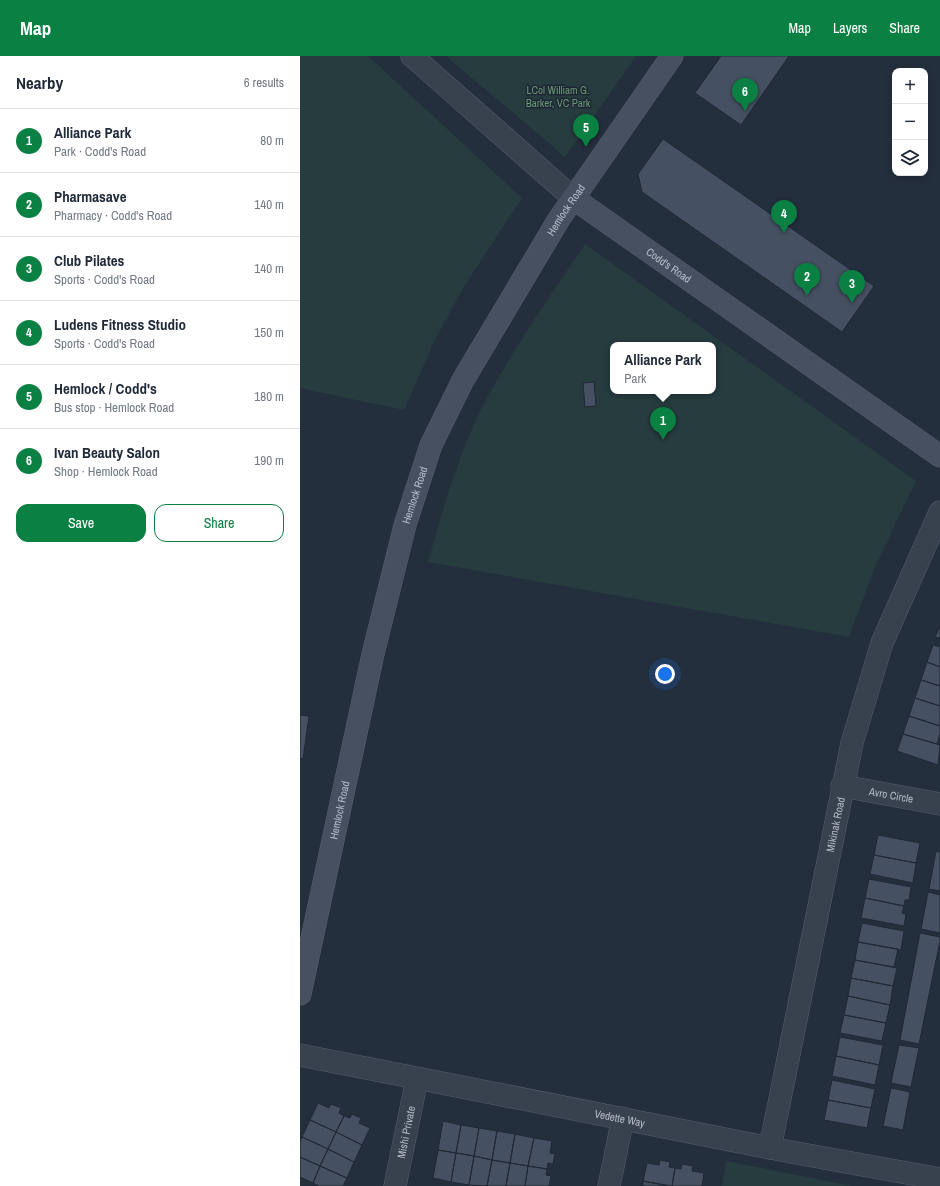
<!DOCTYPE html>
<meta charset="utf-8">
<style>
body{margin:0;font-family:"Archivo Narrow",sans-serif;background:#f2f2f3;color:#1f2937}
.controls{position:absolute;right:12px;top:12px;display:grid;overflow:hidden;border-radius:8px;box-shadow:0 2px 10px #0003}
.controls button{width:36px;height:36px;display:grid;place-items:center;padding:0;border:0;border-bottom:1px solid #e0e1e3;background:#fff;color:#1f2937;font:20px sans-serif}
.you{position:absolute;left:365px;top:618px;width:14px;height:14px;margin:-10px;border:3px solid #fff;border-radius:50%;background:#1a73e8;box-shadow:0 0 0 6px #1a73e833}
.badge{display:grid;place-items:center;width:26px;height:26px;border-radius:50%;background:#0b8043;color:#fff;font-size:13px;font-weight:700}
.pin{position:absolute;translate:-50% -33px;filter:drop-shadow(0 1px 2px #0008)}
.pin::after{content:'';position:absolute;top:21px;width:14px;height:12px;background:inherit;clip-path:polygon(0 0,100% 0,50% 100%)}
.popup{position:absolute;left:310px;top:286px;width:106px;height:52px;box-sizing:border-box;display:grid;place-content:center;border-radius:8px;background:#fff;filter:drop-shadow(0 1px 3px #0005);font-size:13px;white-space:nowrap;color:#747a83}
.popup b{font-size:15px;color:#1f2937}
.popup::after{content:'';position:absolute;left:50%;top:100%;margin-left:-8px;border:8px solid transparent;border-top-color:#fff}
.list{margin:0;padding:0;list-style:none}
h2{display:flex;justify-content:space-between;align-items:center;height:52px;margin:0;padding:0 16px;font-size:17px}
h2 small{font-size:13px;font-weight:400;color:#747a83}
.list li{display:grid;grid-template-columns:26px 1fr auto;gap:12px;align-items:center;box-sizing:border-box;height:64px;padding:0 16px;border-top:1px solid #e0e1e3}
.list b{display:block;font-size:15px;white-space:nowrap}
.list p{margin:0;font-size:13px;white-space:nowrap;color:#747a83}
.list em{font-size:13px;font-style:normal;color:#747a83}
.actions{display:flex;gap:8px;padding:12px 16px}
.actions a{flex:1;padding:9px 0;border:1px solid #0b8043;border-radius:12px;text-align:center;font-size:14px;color:#0b8043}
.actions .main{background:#0b8043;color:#fff}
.icon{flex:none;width:22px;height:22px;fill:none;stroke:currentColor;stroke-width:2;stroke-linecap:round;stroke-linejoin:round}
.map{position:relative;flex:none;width:640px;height:1130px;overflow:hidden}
header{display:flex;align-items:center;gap:24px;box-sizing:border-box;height:56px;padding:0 20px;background:#0b8043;color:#fff}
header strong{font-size:19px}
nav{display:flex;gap:22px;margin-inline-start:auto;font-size:14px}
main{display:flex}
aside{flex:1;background:#fff}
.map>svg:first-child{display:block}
.green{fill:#263c3f;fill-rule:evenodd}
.building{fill:#455162;stroke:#1f2835}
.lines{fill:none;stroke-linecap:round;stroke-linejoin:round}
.street-casing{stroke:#565f6c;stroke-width:23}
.secondary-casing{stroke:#565f6c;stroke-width:23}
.street{stroke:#38414e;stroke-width:22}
.secondary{stroke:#465061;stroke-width:22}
.labels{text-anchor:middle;stroke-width:3;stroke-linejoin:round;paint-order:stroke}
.park-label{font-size:11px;fill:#6b9a76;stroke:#1d2633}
.street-label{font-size:11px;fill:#b4bcc9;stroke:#1d2633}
</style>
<header>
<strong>Map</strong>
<nav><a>Map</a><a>Layers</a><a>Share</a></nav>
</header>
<main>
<aside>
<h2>Nearby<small>6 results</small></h2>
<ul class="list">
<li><span class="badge">1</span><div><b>Alliance Park</b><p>Park · Codd's Road</p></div><em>80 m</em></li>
<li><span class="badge">2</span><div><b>Pharmasave</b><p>Pharmacy · Codd's Road</p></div><em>140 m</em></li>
<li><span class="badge">3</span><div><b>Club Pilates</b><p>Sports · Codd's Road</p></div><em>140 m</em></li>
<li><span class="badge">4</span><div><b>Ludens Fitness Studio</b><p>Sports · Codd's Road</p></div><em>150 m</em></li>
<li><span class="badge">5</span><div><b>Hemlock / Codd's</b><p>Bus stop · Hemlock Road</p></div><em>180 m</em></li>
<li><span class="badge">6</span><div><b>Ivan Beauty Salon</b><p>Shop · Hemlock Road</p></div><em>190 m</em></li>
</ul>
<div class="actions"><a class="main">Save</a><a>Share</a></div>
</aside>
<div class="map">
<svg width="640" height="1130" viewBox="0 0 640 1130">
<rect width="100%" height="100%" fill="#242f3e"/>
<path class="green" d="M 0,0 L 68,0 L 222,142 L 163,232 L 134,286 L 104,354 L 0,332 Z
M 146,0 L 336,0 L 265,101 Z
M 285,188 L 616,425 L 575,511 L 549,581 L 128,506 C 141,459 154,413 174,368 C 203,307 247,245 285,188 ZM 313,289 L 413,289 L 413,335 L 313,335 Z
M 426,1105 L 552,1130 L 422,1130 Z"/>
<path class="building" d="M 421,0 L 489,0 L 441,69 L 395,37 Z
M 363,83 L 574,230 L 542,276 L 342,136 L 338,118 Z
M 294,326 L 296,350 L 285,351 L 283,327 Z
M 640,570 L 640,582 L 635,581 Z
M 633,589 L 640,591 L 640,611 L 627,606 Z
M 627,606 L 640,611 L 640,630 L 621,624 Z
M 621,624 L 640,630 L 640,650 L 615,642 Z
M 615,642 L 640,650 L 640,670 L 609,660 Z
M 0,659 L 9,660 L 3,703 L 0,702 Z
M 609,660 L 640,670 L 640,678 L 637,688 L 603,678 Z
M 603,678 L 640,689 L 638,709 L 597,695 Z
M 578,779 L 620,787 L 616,807 L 574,799 Z
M 636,795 L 640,796 L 640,835 L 629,833 Z
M 574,799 L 616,807 L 613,827 L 570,818 Z
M 569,823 L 611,831 L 609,844 L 605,844 L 604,850 L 565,842 Z
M 628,836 L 640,839 L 640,877 L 621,873 Z
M 565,842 L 604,850 L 602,857 L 606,858 L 604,870 L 561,862 Z
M 562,867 L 604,875 L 601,894 L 558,886 Z
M 620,877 L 640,881 L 640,885 L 619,988 L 600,984 Z
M 558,886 L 598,893 L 594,911 L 555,904 Z
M 555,904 L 597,912 L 593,930 L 551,922 Z
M 551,922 L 593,930 L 590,949 L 548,940 Z
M 548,940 L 590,949 L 586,967 L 544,959 Z
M 544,959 L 586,967 L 582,985 L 540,977 Z
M 540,981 L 583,989 L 579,1009 L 536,1000 Z
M 599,989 L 619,992 L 611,1031 L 591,1027 Z
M 536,1000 L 579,1009 L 575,1029 L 532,1020 Z
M 532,1024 L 575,1033 L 571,1052 L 528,1044 Z
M 591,1032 L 610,1036 L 603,1074 L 583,1070 Z
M 528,1044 L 571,1052 L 567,1072 L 524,1064 Z
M 18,1047 L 29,1052 L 31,1048 L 41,1052 L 39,1057 L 44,1060 L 36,1076 L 10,1064 Z
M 52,1058 L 61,1062 L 59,1067 L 70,1072 L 62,1089 L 36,1076 L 44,1060 L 50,1062 Z
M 10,1064 L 36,1076 L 28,1093 L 2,1081 Z
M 143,1065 L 161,1069 L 156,1097 L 138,1094 Z
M 161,1069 L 179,1072 L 174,1100 L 156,1097 Z
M 179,1072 L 197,1075 L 192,1104 L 174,1100 Z
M 197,1075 L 215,1078 L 210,1107 L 192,1104 Z
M 36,1076 L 62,1089 L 54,1106 L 28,1093 Z
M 215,1078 L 234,1082 L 228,1110 L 210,1107 Z
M 2,1081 L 28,1093 L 20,1110 L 0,1101 L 0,1086 Z
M 234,1082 L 252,1085 L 250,1097 L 255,1098 L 253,1108 L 248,1107 L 247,1113 L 228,1110 Z
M 28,1093 L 54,1106 L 47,1122 L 20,1110 Z
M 138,1094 L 156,1097 L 151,1126 L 133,1122 Z
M 156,1097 L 174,1100 L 169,1129 L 151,1126 Z
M 174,1100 L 192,1104 L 187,1130 L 169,1129 Z
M 0,1101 L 20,1110 L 13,1127 L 0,1121 Z
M 192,1104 L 210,1107 L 206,1130 L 187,1130 Z
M 360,1104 L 370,1106 L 369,1111 L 375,1112 L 372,1130 L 343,1125 L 347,1107 L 359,1109 Z
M 210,1107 L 228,1110 L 225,1130 L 206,1130 Z
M 382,1108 L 393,1110 L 392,1115 L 404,1117 L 402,1130 L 372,1130 L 375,1112 L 381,1113 Z
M 20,1110 L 47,1122 L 43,1130 L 19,1130 L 13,1127 Z
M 228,1110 L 247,1113 L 246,1119 L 251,1120 L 249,1130 L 225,1130 Z
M 343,1125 L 368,1130 L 343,1130 Z"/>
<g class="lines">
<defs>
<g id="street">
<path d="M 112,0 L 273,142"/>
<path id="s1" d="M 542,730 L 640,748"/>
<path id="s2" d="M 0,999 L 491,1096 L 640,1123"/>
<path id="s3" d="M 470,1092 L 552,687 L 582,587 L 640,456"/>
<path id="s4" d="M 95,1130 L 117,1023"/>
<path d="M 309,1130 L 323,1062"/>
</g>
<g id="secondary">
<path id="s5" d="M 273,142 L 640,400"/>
<path id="s6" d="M 0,938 L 73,598 L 105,469 L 131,389 L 163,324 L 259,163 L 372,0"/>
</g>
</defs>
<use href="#street" class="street-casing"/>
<use href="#secondary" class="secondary-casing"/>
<use href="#street" class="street"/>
<use href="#secondary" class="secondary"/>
</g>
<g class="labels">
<g class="park-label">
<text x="258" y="38">LCol William G.<tspan x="258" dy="13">Barker, VC Park</tspan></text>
</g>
<g class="street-label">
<text dy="4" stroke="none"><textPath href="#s6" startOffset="836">Hemlock Road</textPath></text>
<text dy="4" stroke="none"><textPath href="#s5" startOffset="117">Codd's Road</textPath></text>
<text dy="4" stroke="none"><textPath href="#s6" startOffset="512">Hemlock Road</textPath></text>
<text dy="4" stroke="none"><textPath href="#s1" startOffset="50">Avro Circle</textPath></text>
<text dy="4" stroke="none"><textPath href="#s6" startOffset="188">Hemlock Road</textPath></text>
<text dy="4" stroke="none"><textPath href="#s3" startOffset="330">Mikinak Road</textPath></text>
<text dy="4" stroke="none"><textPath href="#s2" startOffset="326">Vedette Way</textPath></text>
<text dy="4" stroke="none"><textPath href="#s4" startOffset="55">Mishi Private</textPath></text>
</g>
</g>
</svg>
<div class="controls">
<button>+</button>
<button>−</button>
<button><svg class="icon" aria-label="layers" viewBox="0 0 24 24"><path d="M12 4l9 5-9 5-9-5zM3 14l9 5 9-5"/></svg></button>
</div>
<div class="you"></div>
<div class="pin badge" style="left:363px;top:384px">1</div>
<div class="popup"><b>Alliance Park</b>Park</div>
<div class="pin badge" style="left:507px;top:240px">2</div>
<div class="pin badge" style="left:552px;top:247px">3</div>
<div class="pin badge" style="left:484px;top:177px">4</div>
<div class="pin badge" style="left:286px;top:91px">5</div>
<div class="pin badge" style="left:445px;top:55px">6</div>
</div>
</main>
